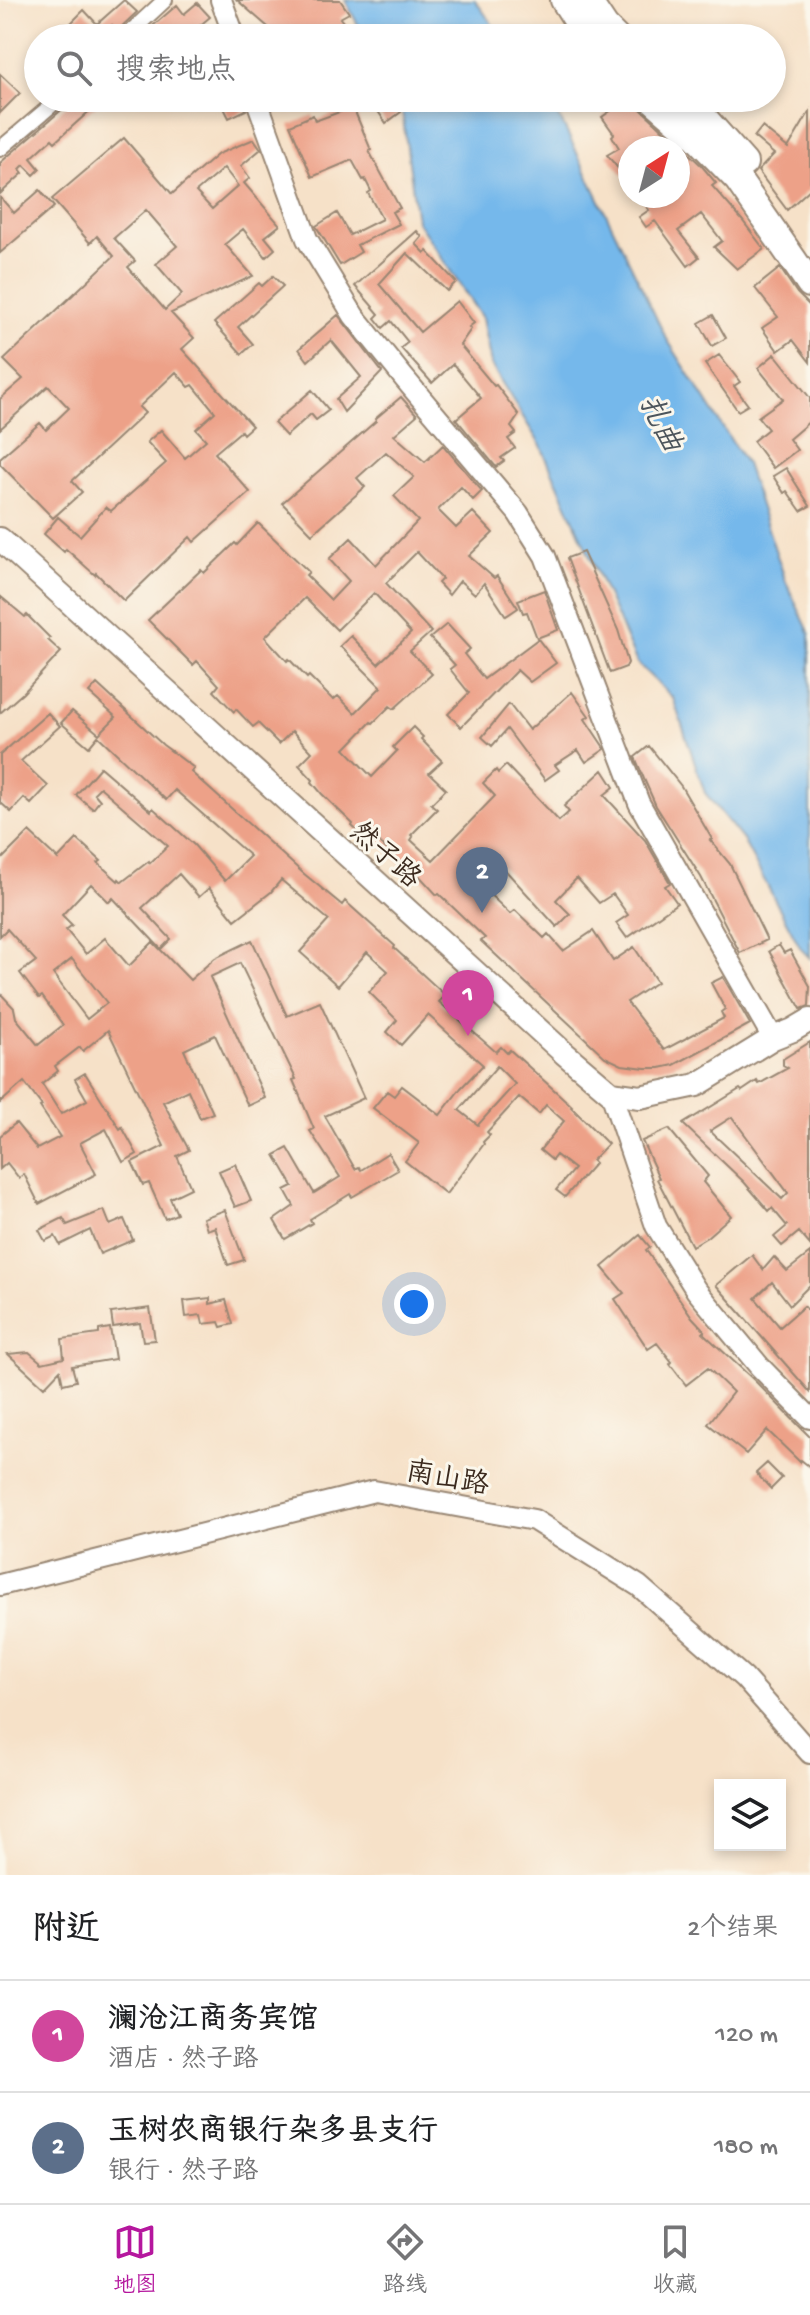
<!DOCTYPE html>
<html lang="zh">
<meta charset="utf-8">
<style>
body{margin:0;font-family:"Gochi Hand","LXGW WenKai TC",sans-serif;background:#f2f2f2;color:#202124}
.controls{position:absolute;right:24px;bottom:24px;display:grid;overflow:hidden;border-radius:0px;box-shadow:0 4px 12px #0003}
.controls button{width:72px;height:72px;display:grid;place-items:center;padding:0;border:0;border-bottom:2px solid #e0e0e0;background:#fff;color:#202124;font:40px sans-serif}
.compass{position:absolute;left:618px;top:136px;width:72px;height:72px;border-radius:50%;background:#fff;box-shadow:0 4px 12px #0003;rotate:36deg}
.you{position:absolute;left:414px;top:1304px;width:28px;height:28px;margin:-20px;border:6px solid #fff;border-radius:50%;background:#1a73e8;box-shadow:0 0 0 12px #1a73e833}
.badge{display:grid;place-items:center;width:52px;height:52px;border-radius:50%;background:#b5179e;color:#fff;font-size:26px;font-weight:700}
.pin{position:absolute;translate:-50% -66px;filter:drop-shadow(0 2px 4px #0008)}
.pin::after{content:'';position:absolute;top:42px;width:28px;height:24px;background:inherit;clip-path:polygon(0 0,100% 0,50% 100%)}
.list{margin:0;padding:0;list-style:none}
h2{display:flex;justify-content:space-between;align-items:center;height:104px;margin:0;padding:0 32px;font-size:34px}
h2 small{font-size:26px;font-weight:400;color:#757577}
.list li{display:grid;grid-template-columns:52px 1fr auto;gap:24px;align-items:center;box-sizing:border-box;height:112px;padding:0 32px;border-top:2px solid #e0e0e0}
.list b{display:block;font-size:30px;white-space:nowrap}
.list p{margin:0;font-size:26px;white-space:nowrap;color:#757577}
.list em{font-size:26px;font-style:normal;color:#757577}
.icon{flex:none;width:44px;height:44px;fill:none;stroke:currentColor;stroke-width:2;stroke-linecap:round;stroke-linejoin:round}
.map{position:relative;flex:none;width:810px;height:1875px;overflow:hidden}
.search{position:absolute;background:#fff;box-shadow:0 4px 12px #0003;left:24px;right:24px;top:24px;height:88px;display:flex;align-items:center;gap:20px;box-sizing:border-box;padding:0 28px;border-radius:44px;color:#757577;font-size:30px}
.sheet{height:328px;background:#fff}
nav{display:flex;justify-content:space-around;align-items:center;box-sizing:border-box;height:112px;border-top:2px solid #e0e0e0;background:#fff;font-size:22px;color:#757577}
nav a{display:grid;justify-items:center;gap:4px}
nav .on{color:#b5179e}
.map>svg:first-child{display:block}
.water{fill:#75b8eb;stroke:#587184;stroke-width:2}
.building{fill:#eda188;fill-rule:evenodd}
.lines{fill:none;stroke-linecap:round;stroke-linejoin:round}
.street-casing{stroke:#988673;stroke-width:18}
.secondary-casing{stroke:#988673;stroke-width:24}
.primary-casing{stroke:#988673;stroke-width:26}
.highway-casing{stroke:#988673;stroke-width:30}
.street{stroke:#fff;stroke-width:14}
.secondary{stroke:#fff;stroke-width:20}
.primary{stroke:#fff;stroke-width:22}
.highway{stroke:#fff;stroke-width:26}
.labels{text-anchor:middle;stroke-width:6;stroke-linejoin:round;paint-order:stroke}
.street-label{font-size:28px;fill:#3b2a1e;stroke:#fbf7ec}
.water-label{font-size:30px;font-style:italic;fill:#4c555c;stroke:#fbf7ec}
</style>
<div class="map">
<svg width="810" height="1875" viewBox="0 0 810 1875">
<rect width="100%" height="100%" fill="#fbf7ec"/>
<filter id="ink" filterUnits="userSpaceOnUse"><feTurbulence type="fractalNoise" baseFrequency=".0125" numOctaves="2"/><feDisplacementMap in="SourceGraphic" scale="16" xChannelSelector="R" yChannelSelector="G"/><feConvolveMatrix kernelMatrix="1 2 1 2 8 2 1 2 1" color-interpolation-filters="sRGB"/></filter>
<filter id="wash" filterUnits="userSpaceOnUse"><feTurbulence type="fractalNoise" baseFrequency=".006" numOctaves="4" result="noise"/><feDisplacementMap in="SourceGraphic" scale="32" xChannelSelector="R" yChannelSelector="G"/><feGaussianBlur stdDeviation="1.8" result="paint"/><feColorMatrix in="noise" values="0 0 0 0 0 0 0 0 0 0 0 0 0 0 0 0 0 1.4 0 .05"/><feComposite in="paint" operator="in"/></filter>
<g filter="url(#wash)">
<rect width="100%" height="100%" fill="#f6e1c8"/>
<path class="water" d="M 345,0 L 475,0 L 502,38 L 365,38 Z
M 395,98 L 545,98 L 563,124 L 665,336 L 746,464 L 786,582 L 810,634 L 810,958 L 801,949 L 743,840 L 705,793 L 673,698 L 637,663 L 541,446 L 491,365 L 482,318 L 417,221 L 402,111 Z"/>
<g id="blocks">
<path class="building" d="M 124,0 L 137,12 L 117,31 L 112,25 L 99,38 L 81,38 L 69,25 L 84,10 L 97,24 Z
M 237,0 L 340,0 L 349,13 L 340,18 L 355,38 L 260,38 L 268,27 Z
M 197,3 L 210,17 L 185,38 L 139,38 L 177,5 L 184,14 Z
M 0,74 L 20,93 L 0,113 Z
M 71,98 L 104,98 L 55,142 L 52,139 L 31,158 L 40,169 L 34,175 L 24,165 L 20,169 L 23,173 L 0,194 L 0,163 L 66,106 Z
M 219,98 L 243,98 L 246,110 L 229,118 Z
M 369,98 L 391,98 L 401,112 L 386,123 Z
M 629,98 L 701,165 L 716,183 L 712,186 L 742,220 L 764,249 L 737,269 L 714,247 L 722,241 L 701,214 L 678,231 L 699,257 L 688,266 L 655,221 L 646,227 L 639,217 L 649,210 L 640,196 L 678,196 L 678,148 L 630,148 L 630,183 L 607,155 L 619,148 L 612,136 L 614,134 L 602,117 Z
M 353,107 L 371,150 L 369,151 L 400,208 L 392,212 L 399,224 L 357,245 L 361,252 L 340,265 L 316,226 L 337,213 L 350,235 L 382,219 L 368,193 L 371,191 L 365,179 L 363,180 L 352,160 L 312,177 L 290,125 L 313,115 L 315,121 Z
M 810,111 L 810,189 L 787,210 L 758,171 L 774,154 L 754,137 L 762,127 L 788,148 Z
M 124,138 L 172,194 L 218,154 L 254,139 L 261,149 L 241,166 L 250,178 L 244,183 L 280,225 L 265,237 L 275,249 L 266,257 L 243,229 L 225,244 L 253,276 L 171,313 L 194,338 L 182,349 L 252,426 L 243,434 L 241,431 L 215,453 L 250,492 L 194,542 L 190,537 L 124,601 L 96,573 L 95,575 L 66,549 L 64,552 L 44,534 L 58,517 L 80,536 L 106,507 L 111,511 L 166,463 L 147,442 L 161,430 L 185,458 L 206,440 L 196,429 L 215,412 L 193,385 L 189,387 L 176,372 L 139,407 L 145,413 L 72,481 L 82,492 L 53,518 L 0,464 L 0,458 L 40,423 L 46,430 L 69,408 L 48,386 L 0,429 L 0,399 L 23,379 L 4,360 L 114,256 L 97,236 L 90,243 L 52,199 ZM 224,168 L 238,186 L 212,209 L 196,192 ZM 146,210 L 177,246 L 156,264 L 182,294 L 165,310 L 128,267 L 135,261 L 114,238 Z
M 40,190 L 54,207 L 0,253 L 0,197 L 14,213 Z
M 417,231 L 422,237 L 416,244 L 425,253 L 427,251 L 456,282 L 447,291 L 407,253 L 379,284 L 420,332 L 457,301 L 474,323 L 469,327 L 471,329 L 460,345 L 494,386 L 496,385 L 519,415 L 511,427 L 516,433 L 508,439 L 515,448 L 501,458 L 504,461 L 496,467 L 456,419 L 481,398 L 453,364 L 432,383 L 401,348 L 408,342 L 391,321 L 383,328 L 375,318 L 379,314 L 355,286 Z
M 780,268 L 797,293 L 810,306 L 810,362 L 793,340 L 778,351 L 762,328 L 778,317 L 755,288 Z
M 273,276 L 283,286 L 238,327 L 253,344 L 242,354 L 214,323 L 259,283 L 262,286 Z
M 338,315 L 382,372 L 344,412 L 336,399 L 361,377 L 331,340 L 308,361 L 299,349 Z
M 713,315 L 726,338 L 712,346 L 699,323 Z
M 775,354 L 810,398 L 810,421 L 789,439 L 797,450 L 773,468 L 753,441 L 768,429 L 758,417 L 783,399 L 758,368 Z
M 719,355 L 740,382 L 734,386 L 748,405 L 738,411 L 705,364 Z
M 312,390 L 329,410 L 316,420 L 311,414 L 286,436 L 274,423 Z
M 401,397 L 417,415 L 394,435 L 425,462 L 443,445 L 482,491 L 473,500 L 461,487 L 438,510 L 456,528 L 473,512 L 493,533 L 469,556 L 494,578 L 497,576 L 518,608 L 506,616 L 484,583 L 475,594 L 460,581 L 449,595 L 438,583 L 442,579 L 417,552 L 386,583 L 431,632 L 410,651 L 432,674 L 394,709 L 390,706 L 373,723 L 371,722 L 345,749 L 372,777 L 397,751 L 393,747 L 413,727 L 423,737 L 421,739 L 442,761 L 429,773 L 446,789 L 431,804 L 437,809 L 411,835 L 413,837 L 411,840 L 433,860 L 495,796 L 483,783 L 496,770 L 498,773 L 506,765 L 559,821 L 569,812 L 564,806 L 603,770 L 614,787 L 604,795 L 645,840 L 670,883 L 665,886 L 677,903 L 627,938 L 616,923 L 628,915 L 613,894 L 599,903 L 577,878 L 556,900 L 570,914 L 557,927 L 487,850 L 470,866 L 485,881 L 481,886 L 510,914 L 515,910 L 544,938 L 548,934 L 563,951 L 593,931 L 613,961 L 634,947 L 657,982 L 627,1002 L 664,1050 L 724,1018 L 721,1012 L 725,1009 L 711,983 L 723,977 L 750,1024 L 674,1065 L 660,1068 L 645,1068 L 622,1065 L 605,1057 L 481,941 L 485,938 L 439,894 L 437,895 L 415,871 L 415,877 L 369,832 L 364,837 L 352,826 L 353,824 L 322,794 L 312,782 L 313,780 L 299,765 L 312,752 L 292,731 L 279,744 L 258,723 L 253,727 L 236,709 L 234,712 L 214,691 L 219,685 L 197,661 L 193,665 L 148,620 L 201,570 L 204,573 L 235,543 L 237,545 L 258,523 L 309,572 L 306,575 L 331,600 L 349,581 L 329,559 L 351,538 L 376,565 L 418,521 L 394,496 L 414,477 L 386,452 L 357,478 L 365,487 L 312,534 L 282,503 L 376,421 L 375,419 ZM 374,593 L 411,633 L 378,664 L 351,636 L 340,646 L 381,687 L 355,713 L 338,696 L 333,700 L 309,676 L 307,678 L 289,659 L 287,661 L 265,637 L 305,598 L 337,630 Z
M 786,468 L 810,506 L 801,511 L 787,491 L 784,493 L 773,476 Z
M 583,552 L 618,630 L 628,663 L 626,667 L 610,673 L 567,558 Z
M 544,590 L 558,630 L 537,638 L 527,612 L 523,613 L 518,600 Z
M 0,596 L 25,617 L 27,615 L 50,638 L 48,640 L 61,652 L 23,693 L 0,713 Z
M 447,624 L 470,649 L 464,654 L 484,679 L 538,639 L 556,663 L 530,682 L 517,670 L 461,727 L 448,714 L 469,693 L 450,669 L 455,665 L 430,638 Z
M 97,684 L 163,745 L 194,768 L 191,772 L 303,873 L 342,905 L 345,901 L 395,946 L 394,948 L 445,995 L 439,1002 L 496,1052 L 501,1047 L 507,1053 L 510,1050 L 572,1106 L 571,1107 L 608,1144 L 592,1160 L 595,1163 L 565,1197 L 556,1190 L 574,1169 L 556,1155 L 552,1160 L 540,1150 L 564,1121 L 546,1105 L 539,1114 L 519,1097 L 487,1132 L 490,1135 L 483,1142 L 484,1144 L 446,1194 L 405,1161 L 419,1143 L 373,1108 L 387,1091 L 394,1096 L 402,1086 L 440,1115 L 461,1088 L 483,1065 L 428,1015 L 401,1045 L 387,1032 L 397,1020 L 369,992 L 388,971 L 367,952 L 338,986 L 300,952 L 329,920 L 281,880 L 271,892 L 235,920 L 209,888 L 199,897 L 179,874 L 142,908 L 171,939 L 161,949 L 113,898 L 109,902 L 91,884 L 62,915 L 72,925 L 66,930 L 86,954 L 105,938 L 129,966 L 153,942 L 190,980 L 215,958 L 252,940 L 287,1016 L 320,1002 L 364,1098 L 325,1116 L 355,1169 L 359,1167 L 361,1170 L 388,1153 L 398,1170 L 352,1197 L 350,1194 L 310,1219 L 312,1223 L 285,1239 L 274,1220 L 294,1206 L 285,1190 L 293,1186 L 275,1155 L 288,1148 L 314,1193 L 340,1177 L 310,1131 L 314,1129 L 293,1080 L 296,1079 L 240,963 L 210,977 L 265,1098 L 248,1106 L 215,1035 L 184,1050 L 213,1113 L 200,1118 L 188,1090 L 163,1102 L 189,1150 L 177,1156 L 191,1188 L 170,1198 L 177,1214 L 165,1219 L 149,1183 L 143,1185 L 132,1162 L 164,1146 L 108,1030 L 83,1051 L 80,1047 L 55,1066 L 58,1071 L 42,1084 L 61,1114 L 87,1100 L 75,1079 L 85,1073 L 120,1129 L 122,1127 L 137,1154 L 123,1162 L 106,1129 L 80,1143 L 96,1174 L 39,1204 L 24,1174 L 19,1178 L 7,1163 L 0,1169 L 0,1136 L 16,1123 L 37,1149 L 60,1137 L 40,1107 L 42,1106 L 24,1082 L 0,1103 L 0,993 L 14,1008 L 16,1018 L 38,1045 L 63,1025 L 42,996 L 39,998 L 20,973 L 36,961 L 7,929 L 0,936 L 0,861 L 29,832 L 58,859 L 77,839 L 101,861 L 98,863 L 118,881 L 119,879 L 122,882 L 149,861 L 150,863 L 168,846 L 100,787 L 94,793 L 100,800 L 93,809 L 76,795 L 100,767 L 151,811 L 153,808 L 194,845 L 225,881 L 250,856 L 175,790 L 166,800 L 98,736 L 89,747 L 61,723 L 72,711 L 99,734 L 116,717 L 89,693 ZM 72,959 L 107,1003 L 87,1019 L 53,974 ZM 497,1066 L 515,1084 L 478,1125 L 459,1110 Z
M 572,692 L 589,716 L 585,719 L 605,749 L 586,762 L 578,750 L 555,765 L 559,770 L 545,780 L 507,729 L 492,746 L 482,737 L 509,704 L 529,730 Z
M 48,713 L 60,726 L 21,761 L 48,786 L 31,804 L 24,798 L 11,812 L 0,802 L 0,755 Z
M 649,746 L 681,786 L 712,839 L 710,840 L 730,864 L 767,940 L 740,953 L 701,877 L 656,806 L 644,779 L 635,757 Z
M 779,945 L 784,953 L 790,950 L 810,986 L 809,1006 L 801,1009 L 769,951 Z
M 810,1042 L 810,1245 L 799,1232 L 782,1246 L 774,1237 L 787,1226 L 772,1208 L 769,1211 L 744,1182 L 683,1124 L 740,1089 L 742,1091 L 757,1081 L 759,1084 L 788,1068 L 783,1065 L 783,1059 ZM 732,1117 L 788,1193 L 782,1199 L 710,1131 Z
M 669,1129 L 708,1176 L 703,1182 L 731,1216 L 707,1237 L 692,1246 L 657,1179 L 659,1178 L 642,1141 Z
M 235,1164 L 251,1201 L 235,1207 L 219,1171 Z
M 104,1210 L 110,1225 L 124,1219 L 133,1240 L 100,1254 L 90,1230 L 60,1245 L 55,1236 L 45,1241 L 39,1230 L 63,1218 L 67,1225 Z
M 225,1210 L 244,1260 L 228,1265 L 215,1227 L 207,1230 L 203,1218 Z
M 640,1235 L 650,1247 L 646,1250 L 692,1317 L 705,1331 L 703,1333 L 755,1381 L 810,1437 L 810,1467 L 801,1460 L 800,1462 L 767,1430 L 746,1454 L 708,1424 L 733,1392 L 708,1368 L 686,1385 L 670,1364 L 672,1362 L 657,1343 L 648,1349 L 615,1299 L 624,1293 L 602,1267 Z
M 810,1253 L 810,1285 L 790,1305 L 772,1282 L 755,1298 L 780,1327 L 804,1306 L 810,1313 L 810,1392 L 716,1285 L 752,1255 L 763,1270 L 774,1257 L 787,1271 Z
M 210,1298 L 210,1304 L 226,1300 L 233,1324 L 221,1327 L 219,1322 L 203,1324 L 201,1315 L 186,1317 L 184,1301 Z
M 150,1308 L 155,1340 L 143,1341 L 140,1323 L 113,1327 L 111,1313 Z
M 110,1328 L 115,1359 L 72,1366 L 76,1381 L 63,1384 L 60,1370 L 44,1387 L 8,1354 L 29,1352 L 42,1363 L 64,1358 L 62,1339 L 99,1334 L 99,1330 Z
M 767,1463 L 782,1478 L 771,1489 L 756,1473 Z"/>
</g>
</g>
<g filter="url(#ink)">
<use href="#blocks" fill-opacity="0" stroke="#988673" stroke-width="2"/>
<g class="lines">
<defs>
<path id="street" d="M 124,38 L 165,0
M 0,149 L 60,98"/>
<path id="secondary" d="M 221,0 L 235,38
M 256,98 L 307,239 L 354,316 L 404,378 L 518,513 L 545,556 L 639,803 L 773,1038
M 611,1093 L 656,1226 L 696,1290 L 760,1367 L 810,1418
M 0,1585 L 374,1491 L 534,1520 L 639,1586 L 744,1678 L 810,1753"/>
<path id="primary" d="M 0,539 L 564,1053 L 611,1093 L 640,1097 L 697,1085 L 773,1038 L 793,1030 L 810,1020"/>
<path id="highway" d="M 564,0 L 588,38
M 587,0 L 605,27 L 616,38
M 651,98 L 696,137 L 738,180 L 810,284
M 682,98 L 696,109 L 744,163"/>
</defs>
<use href="#street" class="street-casing"/>
<use href="#secondary" class="secondary-casing"/>
<use href="#primary" class="primary-casing"/>
<use href="#highway" class="highway-casing"/>
<use href="#street" class="street"/>
<use href="#secondary" class="secondary"/>
<use href="#primary" class="primary"/>
<use href="#highway" class="highway"/>
</g>
</g>
<g class="labels">
<g class="street-label">
<text transform="translate(387 853) rotate(42)" y="10">然子路</text>
<text transform="translate(448 1476) rotate(10)" y="10">南山路</text>
</g>
<g class="water-label">
<text transform="translate(662 423) rotate(63)" y="10">扎曲</text>
</g>
</g>
</svg>
<div class="controls">
<button><svg class="icon" aria-label="layers" viewBox="0 0 24 24"><path d="M12 4l9 5-9 5-9-5zM3 14l9 5 9-5"/></svg></button>
</div>
<svg class="compass" viewBox="-18 -18 36 36"><path d="M0-13l5 13h-10z" fill="#e53935"/><path d="M0 13l5-13h-10z" fill="#757577"/></svg>
<div class="you"></div>
<div class="pin badge" style="left:468px;top:1036px;background:#d1479c">1</div>
<div class="pin badge" style="left:482px;top:913px;background:#5c6f8a">2</div>
<div class="search"><svg class="icon" aria-label="search" viewBox="0 0 24 24"><circle cx="10" cy="10" r="6"/><path d="M15 15l6 6"/></svg>搜索地点</div>
</div>
<section class="sheet">
<h2>附近<small>2个结果</small></h2>
<ul class="list">
<li><span class="badge" style="background:#d1479c">1</span><div><b>澜沧江商务宾馆</b><p>酒店 · 然子路</p></div><em>120 m</em></li>
<li><span class="badge" style="background:#5c6f8a">2</span><div><b>玉树农商银行杂多县支行</b><p>银行 · 然子路</p></div><em>180 m</em></li>
</ul>
</section>
<nav>
<a class="on"><svg class="icon" aria-label="map" viewBox="0 0 24 24"><path d="M3 6l6-2 6 2 6-2v14l-6 2-6-2-6 2zM9 4v14M15 6v14"/></svg>地图</a>
<a><svg class="icon" aria-label="directions" viewBox="0 0 24 24"><path d="M12 3l9 9-9 9-9-9zM9 14v-3h6M13 9l2 2-2 2"/></svg>路线</a>
<a><svg class="icon" aria-label="saved" viewBox="0 0 24 24"><path d="M7 4h10v16l-5-4-5 4z"/></svg>收藏</a>
</nav>
